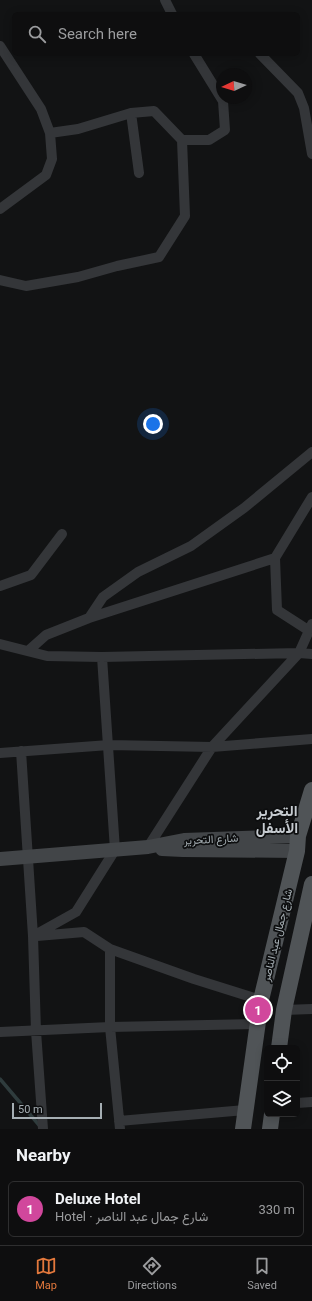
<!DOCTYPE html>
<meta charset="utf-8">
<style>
body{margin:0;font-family:Roboto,Vazirmatn,sans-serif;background:#171718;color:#f1f3f6}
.controls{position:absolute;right:12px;bottom:12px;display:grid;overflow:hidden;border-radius:6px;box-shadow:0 2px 10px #0003}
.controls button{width:36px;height:36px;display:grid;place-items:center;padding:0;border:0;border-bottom:1px solid #2e2e2f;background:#0e0e0f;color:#f1f3f6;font:20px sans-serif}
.compass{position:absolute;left:216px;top:68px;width:36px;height:36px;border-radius:50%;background:#0e0e0f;box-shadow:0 2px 10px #0003;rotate:266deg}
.scale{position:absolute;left:12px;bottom:10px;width:90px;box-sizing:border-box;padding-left:4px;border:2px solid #a5aeb3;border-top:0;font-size:11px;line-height:14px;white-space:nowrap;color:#a5aeb3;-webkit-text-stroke:3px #0d0e0f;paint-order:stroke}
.you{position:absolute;left:153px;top:424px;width:14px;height:14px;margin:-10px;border:3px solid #fff;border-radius:50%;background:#1a73e8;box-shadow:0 0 0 6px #1a73e833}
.badge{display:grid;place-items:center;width:26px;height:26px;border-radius:50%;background:#e3783c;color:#fff;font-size:13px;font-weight:700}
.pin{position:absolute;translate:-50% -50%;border:2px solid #fff;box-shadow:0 1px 4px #0006}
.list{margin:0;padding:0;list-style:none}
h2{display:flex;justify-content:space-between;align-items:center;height:52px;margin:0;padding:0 16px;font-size:17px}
h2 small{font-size:13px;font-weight:400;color:#9b9c9e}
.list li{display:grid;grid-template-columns:26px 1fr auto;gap:12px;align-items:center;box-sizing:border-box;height:56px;margin:0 8px 8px;padding:0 8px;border:1px solid #2e2e2f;border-radius:6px}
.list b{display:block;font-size:15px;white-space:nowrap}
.list p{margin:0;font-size:13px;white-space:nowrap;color:#9b9c9e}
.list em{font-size:13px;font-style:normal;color:#9b9c9e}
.icon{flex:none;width:22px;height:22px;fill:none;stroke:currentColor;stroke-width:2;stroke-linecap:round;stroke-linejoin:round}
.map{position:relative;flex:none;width:312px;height:1129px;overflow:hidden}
.search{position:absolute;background:#0e0e0f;box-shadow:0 2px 10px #0003;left:12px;right:12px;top:12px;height:44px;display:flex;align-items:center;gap:10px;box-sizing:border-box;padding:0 14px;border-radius:6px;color:#9b9c9e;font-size:15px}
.sheet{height:116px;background:#0e0e0f}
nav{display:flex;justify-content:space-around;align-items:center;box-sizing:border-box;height:56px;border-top:1px solid #2e2e2f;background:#0e0e0f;font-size:11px;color:#9b9c9e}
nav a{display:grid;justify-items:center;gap:2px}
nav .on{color:#e3783c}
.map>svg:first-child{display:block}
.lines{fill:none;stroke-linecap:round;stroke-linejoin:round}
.stream{stroke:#2f3c3d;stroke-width:3.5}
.minor{stroke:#343639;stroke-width:10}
.secondary{stroke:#424548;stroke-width:14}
.primary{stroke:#505457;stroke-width:16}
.labels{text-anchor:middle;stroke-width:3.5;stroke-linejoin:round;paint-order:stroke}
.street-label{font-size:11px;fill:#a5aeb3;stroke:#0d0e0f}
.district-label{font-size:15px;font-weight:bold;fill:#c6cbd0;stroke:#0d0e0f}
</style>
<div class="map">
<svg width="312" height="1129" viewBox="0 0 312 1129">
<rect width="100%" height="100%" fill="#121314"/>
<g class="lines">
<path class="stream" d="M 0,1079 L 39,1125"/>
<path class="minor" d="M 165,0 L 172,14
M 0,46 L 41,109 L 50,133 L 52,159 L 46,175 L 0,209
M 260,54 L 298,93 L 304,108 L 312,154
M 131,113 L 139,173
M 182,140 L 209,140 L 225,130 L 223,101 L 194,54
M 0,280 L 26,286 L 78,277 L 117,266 L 159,257 L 185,216 L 182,140 L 154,111 L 131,113 L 78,129 L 50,133
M 0,586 L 31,575 L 62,534
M 89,618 L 275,558
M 308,630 L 277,610 L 275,558 L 312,497
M 0,644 L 47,656 L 102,657 L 299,653 L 312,654
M 28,651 L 46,635 L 89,618 L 103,597 L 138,572 L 191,546 L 244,508 L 312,452
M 21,751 L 33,936 L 36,1031 L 43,1129
M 0,753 L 109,745 L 212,747 L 312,739
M 148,847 L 212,747 L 299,653 L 312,624
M 33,936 L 76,912 L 115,850 L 102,657
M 37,936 L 84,932 L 110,949 L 194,979 L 261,1000
M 110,949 L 110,1027 L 120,1129
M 284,1010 L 312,1009
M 0,1032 L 110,1027 L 258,1024
M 297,1103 L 312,1102
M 119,1121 L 245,1110"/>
<path class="secondary" d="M 162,849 L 183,850 L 297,851
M 0,859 L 148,847 L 184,840 L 298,836"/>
<path class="primary" d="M 279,1048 L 284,1010 L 312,884
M 243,1129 L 261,1000 L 297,851 L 298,836 L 312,790
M 270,1129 L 272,1114"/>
</g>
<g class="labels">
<g class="street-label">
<text transform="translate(211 839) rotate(-3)" y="4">شارع التحرير</text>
<text transform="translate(277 935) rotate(-76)" y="4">شارع جمال عبد الناصر</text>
</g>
<g class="district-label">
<text x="277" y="816">التحرير<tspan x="277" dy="17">الأسفل</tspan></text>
</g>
</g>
</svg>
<div class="controls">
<button><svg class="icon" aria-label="locate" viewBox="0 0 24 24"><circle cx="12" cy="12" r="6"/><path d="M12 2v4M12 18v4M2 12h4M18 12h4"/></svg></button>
<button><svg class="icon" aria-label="layers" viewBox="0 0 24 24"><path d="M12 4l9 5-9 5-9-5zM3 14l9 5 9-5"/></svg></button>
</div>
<svg class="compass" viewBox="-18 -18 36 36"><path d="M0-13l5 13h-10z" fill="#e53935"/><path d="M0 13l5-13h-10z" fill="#9b9c9e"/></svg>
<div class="scale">50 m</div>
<div class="you"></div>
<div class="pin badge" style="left:258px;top:1010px;background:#d1479c">1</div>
<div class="search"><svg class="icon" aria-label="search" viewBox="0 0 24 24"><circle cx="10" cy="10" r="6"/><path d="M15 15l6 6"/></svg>Search here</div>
</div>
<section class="sheet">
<h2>Nearby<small></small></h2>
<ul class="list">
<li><span class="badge" style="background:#d1479c">1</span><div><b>Deluxe Hotel</b><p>Hotel · شارع جمال عبد الناصر</p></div><em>330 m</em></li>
</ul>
</section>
<nav>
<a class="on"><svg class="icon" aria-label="map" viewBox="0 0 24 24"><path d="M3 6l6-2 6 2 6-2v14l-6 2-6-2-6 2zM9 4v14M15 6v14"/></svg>Map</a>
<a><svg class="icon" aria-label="directions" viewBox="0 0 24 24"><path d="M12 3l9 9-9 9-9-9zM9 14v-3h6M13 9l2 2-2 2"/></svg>Directions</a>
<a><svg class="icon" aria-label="saved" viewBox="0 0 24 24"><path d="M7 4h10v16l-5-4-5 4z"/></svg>Saved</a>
</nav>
